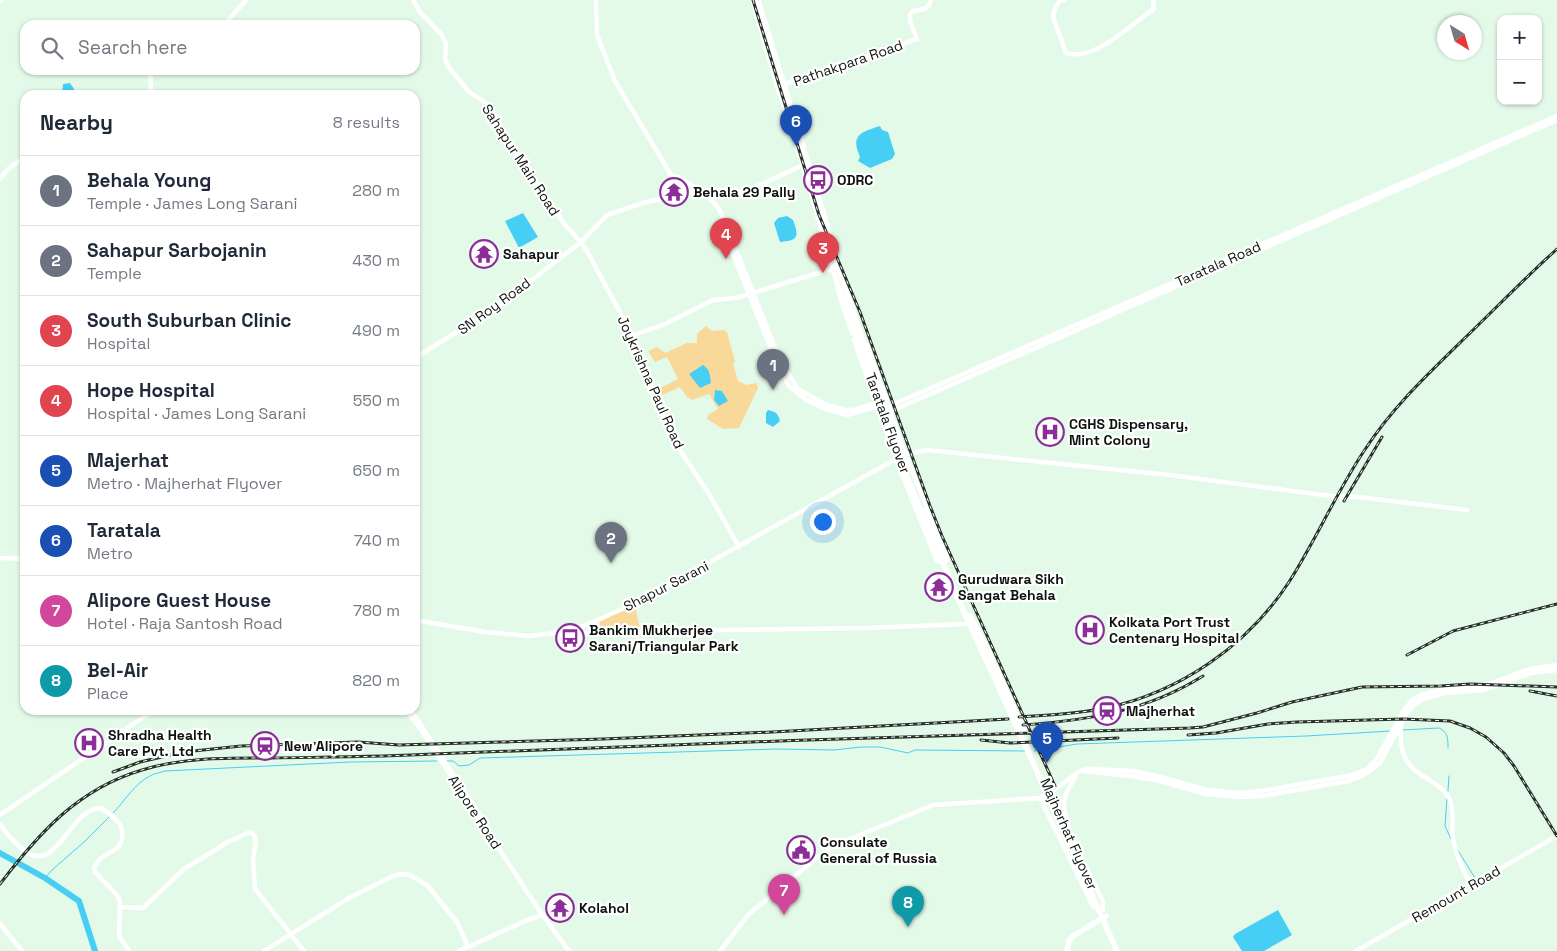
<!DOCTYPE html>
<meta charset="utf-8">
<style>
body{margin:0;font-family:"Space Grotesk",sans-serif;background:#f2f2f3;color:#1f2937}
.controls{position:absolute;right:15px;top:15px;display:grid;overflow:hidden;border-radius:10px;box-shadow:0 1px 4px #0004}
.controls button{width:45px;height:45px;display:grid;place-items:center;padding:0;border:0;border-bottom:1px solid #e0e1e3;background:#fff;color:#1f2937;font:25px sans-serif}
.compass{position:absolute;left:1437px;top:15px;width:45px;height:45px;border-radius:50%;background:#fff;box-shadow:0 1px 4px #0004;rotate:143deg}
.you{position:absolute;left:822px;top:521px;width:18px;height:18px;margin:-12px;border:4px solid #fff;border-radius:50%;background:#1a73e8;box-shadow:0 0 0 8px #1a73e833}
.badge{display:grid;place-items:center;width:32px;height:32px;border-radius:50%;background:#8c2e98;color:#fff;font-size:16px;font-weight:700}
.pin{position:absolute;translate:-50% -41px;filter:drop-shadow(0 1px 2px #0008)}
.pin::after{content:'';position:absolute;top:26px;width:18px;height:15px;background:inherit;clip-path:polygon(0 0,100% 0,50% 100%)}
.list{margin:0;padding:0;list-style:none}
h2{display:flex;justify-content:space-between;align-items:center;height:65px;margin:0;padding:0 20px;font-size:21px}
h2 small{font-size:16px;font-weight:400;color:#747a83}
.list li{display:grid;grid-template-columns:32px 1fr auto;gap:15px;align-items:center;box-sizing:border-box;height:70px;padding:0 20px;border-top:1px solid #e0e1e3}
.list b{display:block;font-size:19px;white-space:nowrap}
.list p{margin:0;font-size:16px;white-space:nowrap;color:#747a83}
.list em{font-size:16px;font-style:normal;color:#747a83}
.icon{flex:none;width:28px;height:28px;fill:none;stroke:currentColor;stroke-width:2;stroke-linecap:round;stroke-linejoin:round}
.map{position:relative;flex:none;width:1557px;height:951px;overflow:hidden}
.search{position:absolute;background:#fff;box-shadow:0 1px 4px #0004;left:20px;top:20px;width:400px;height:55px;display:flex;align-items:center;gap:12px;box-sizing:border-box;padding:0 18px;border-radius:15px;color:#747a83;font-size:19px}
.panel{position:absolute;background:#fff;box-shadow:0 1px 4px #0004;left:20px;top:90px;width:400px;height:625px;border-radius:15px}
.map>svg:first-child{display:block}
.green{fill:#f8d999}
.water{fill:#47cef5}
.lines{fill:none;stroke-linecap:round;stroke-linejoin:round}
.stream{stroke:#47cef5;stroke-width:1}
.river{stroke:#47cef5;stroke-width:6}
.secondary{stroke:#fff;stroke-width:4.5}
.highway{stroke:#fff;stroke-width:5.5}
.rail-casing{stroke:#28312a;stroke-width:3}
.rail{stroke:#fff;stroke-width:1;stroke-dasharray:4;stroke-linecap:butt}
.labels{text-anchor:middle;stroke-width:4.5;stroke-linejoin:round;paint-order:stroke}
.street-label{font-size:14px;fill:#0c130e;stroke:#fff}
.poi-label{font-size:14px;font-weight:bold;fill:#0c130e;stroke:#fff;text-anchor:start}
</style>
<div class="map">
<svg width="1557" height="951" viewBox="0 0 1557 951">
<rect width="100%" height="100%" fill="#e4fae9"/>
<path class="green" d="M 706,326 L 712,331 L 723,330 L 727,332 L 735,362 L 733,364 L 738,381 L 746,385 L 757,383 L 758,388 L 739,428 L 723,429 L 707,419 L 708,415 L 718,409 L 709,394 L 692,400 L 687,397 L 680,387 L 658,397 L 656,390 L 678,379 L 667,357 L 655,362 L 648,351 L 657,347 L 665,353 L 687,343 L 697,343 L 697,334 Z
M 635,605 L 640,630 L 600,631 L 600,621 Z"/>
<path class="water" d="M 70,83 L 76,92 L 84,95 L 62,95 L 63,84 Z
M 880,126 L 882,130 L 888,132 L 895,154 L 892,159 L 870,168 L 858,161 L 860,157 C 850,135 861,132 880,126 Z
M 523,213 L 538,237 L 519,248 L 505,221 Z
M 787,216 L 793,220 C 799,236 799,241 780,242 L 774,223 L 778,218 Z
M 703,365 C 710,369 710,376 711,383 L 700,388 L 689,374 Z
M 715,390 L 722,391 L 728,401 L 719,406 L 714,400 Z
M 768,410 C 776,412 778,413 780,421 L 773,427 L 766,423 L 766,413 Z
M 1278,910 L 1292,935 L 1264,951 L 1242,951 L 1233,937 L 1235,934 Z"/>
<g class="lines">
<path class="stream" d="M 1402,730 L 1439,728 C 1448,732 1448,739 1448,748
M 1034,751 L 1077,744 L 1306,736 L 1391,731
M 446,761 L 453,761 L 459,766 L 469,765 L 480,758 L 777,749 L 834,750 L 861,747 L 880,747 L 908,753 L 915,750 L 1026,751
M 1448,791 L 1449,776
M 1447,798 L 1445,826 L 1451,839
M 113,813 C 125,801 134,784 150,776 C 154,773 160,773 165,771 L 350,762 L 437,761
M 1457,849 L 1475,878
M 45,878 L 52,870 L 84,842 L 110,816"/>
<path class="river" d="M 0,853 L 45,878 L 79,901 L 95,951"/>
<path class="secondary" d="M 413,0 L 420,12 L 442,35 L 446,44 L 445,59 L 448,66 L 468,91 L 490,106 L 517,157 L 542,190 L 565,225 L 581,242 L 587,251 L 624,320 L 636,351 L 674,441 L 709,494 L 739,547
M 596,0 L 597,35 L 615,81 L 674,180 L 691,192
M 1060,0 L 1055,8 L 1053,17 L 1066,53 C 1095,62 1131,24 1154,9 L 1153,0
M 1063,0 L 1065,0
M 0,1 L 1,0
M 224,25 L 246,0
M 784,84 L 917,39 L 910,21 L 910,14 L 913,11 C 922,9 928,11 931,0
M 150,95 L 151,86 L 150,70
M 672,175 C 685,179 712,198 719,209 C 725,220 725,231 733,242 L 781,363 L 798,389 L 827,405 L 845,410 L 854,410 L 886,400
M 0,179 L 8,169 L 25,157
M 727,236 L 729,244 L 773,354 L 780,371 L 790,387 L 805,399 L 823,408 L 847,415 L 879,406
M 838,291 L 852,333
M 631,336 L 665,324 L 713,300 L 736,298 L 838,267
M 854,340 L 896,459 L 937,561 L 942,562
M 867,345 L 887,401
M 415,358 L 497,307 L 581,242 L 607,215 L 646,202 L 691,193 L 720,194 L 749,190 L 803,165
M 889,409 L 905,454 L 947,556 L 946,561
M 878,411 L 1557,116
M 880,416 L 1557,120
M 0,558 L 25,559
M 415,620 L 485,632 L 529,636 L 564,632 L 579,628 L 636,603 L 905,454 L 927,450 L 1169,475 L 1331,496 L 1358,497 L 1467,510
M 565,634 L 652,631 L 868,628 L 965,624 L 970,622
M 406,710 L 421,730 L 541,913 L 569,951
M 411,710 L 483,820
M 1401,725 C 1399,751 1404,766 1428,779 C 1437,785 1445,789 1450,800 C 1455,813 1451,825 1453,838 C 1455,853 1464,872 1471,885
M 1081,771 L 1131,776 L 1156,780 L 1206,794 L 1238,797 L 1262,796 L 1349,781 L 1364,775 L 1380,763 L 1406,714 L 1415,704 L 1423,699 L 1445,693 L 1484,690 L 1531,673 L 1557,670
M 1075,777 C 1071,784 1065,793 1064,802 C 1062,826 1093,878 1103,902 L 1103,910
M 1040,798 L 1093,906 L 1098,909
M 0,815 L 154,710
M 0,824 C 5,833 13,840 21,848 C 57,880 68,808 101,808 C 112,815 125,824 122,838 C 121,842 120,846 117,848 C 108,855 99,856 94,868 L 95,872 L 117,895 L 120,901 L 119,936 L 129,951
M 120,907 L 143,908 L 184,869 L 228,842 L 250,832 L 254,835 L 256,841 L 253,861 L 255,889 L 304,951
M 0,924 L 22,951
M 264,951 L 349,898 L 393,876 L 403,874 L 410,875 L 427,885 L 457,922 L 468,947
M 459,951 L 527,920 L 543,915
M 720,951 L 749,914 L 819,856 L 835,845 L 933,805 L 1040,798 L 1053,791 L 1077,773 L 1086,769 L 1093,769 L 1132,771 L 1157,776 L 1207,790 L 1238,793 L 1261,791 L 1353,775 L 1367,769 L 1376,760 L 1403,712 L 1412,700 L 1421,695 L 1444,689 L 1483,686 L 1530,669 L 1557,665
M 1356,951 L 1557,836"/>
<path class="highway" d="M 753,0 L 777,84 L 799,150 L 837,283 L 898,455 L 959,601 L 1026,747 L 1117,951
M 758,0 L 827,225 L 841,276 L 874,373
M 877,381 L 894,434
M 925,510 L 944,557
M 970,616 L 990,654 L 1024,732
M 1067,951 L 1069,941 L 1073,936 L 1106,916"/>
<defs>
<path id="rail" d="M 753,0 L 819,215 L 860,312 L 930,506 L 942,536 L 1055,786
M 1344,501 L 1382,437
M 1407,655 L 1453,631 L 1557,604
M 1530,691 L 1557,696
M 1019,717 C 1048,715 1077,714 1106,708 C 1180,692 1247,646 1289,582 C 1316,540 1336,493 1364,451 C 1393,406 1432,370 1470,333 C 1499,305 1527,276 1557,249
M 1023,725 C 1089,720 1145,712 1203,676
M 1188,735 L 1216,733 L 1268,724 L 1297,722 L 1403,719 L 1450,721 L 1470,728 L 1486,737 L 1504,753 L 1514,766 L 1557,836
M 981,740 L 1010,743 L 1118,738
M 113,772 L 140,762 L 184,752 L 241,746 L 358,742 L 399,745 L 603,739 L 772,732 L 1008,719
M 0,884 C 39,833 78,789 142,770 C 184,757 228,758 271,758 C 325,757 379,757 433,754 C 685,744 938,735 1190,728 L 1203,727 L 1257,713 L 1292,702 L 1362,687 L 1441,686 L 1470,684 L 1557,687"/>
</defs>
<use href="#rail" class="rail-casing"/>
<use href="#rail" class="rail"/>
</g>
<defs>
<symbol id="bus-ring" viewBox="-11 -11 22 22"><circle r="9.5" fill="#fff" stroke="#8c2e98" stroke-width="1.5"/><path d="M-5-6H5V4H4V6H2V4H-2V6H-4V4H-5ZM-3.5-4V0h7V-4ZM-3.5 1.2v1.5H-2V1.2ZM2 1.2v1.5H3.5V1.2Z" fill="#8c2e98"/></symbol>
<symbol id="temple-ring" viewBox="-11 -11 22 22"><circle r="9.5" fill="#fff" stroke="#8c2e98" stroke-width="1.5"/><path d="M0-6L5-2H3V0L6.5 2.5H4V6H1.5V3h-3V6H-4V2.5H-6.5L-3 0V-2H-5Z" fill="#8c2e98"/></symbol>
<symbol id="hospital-ring" viewBox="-11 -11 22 22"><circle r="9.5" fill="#fff" stroke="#8c2e98" stroke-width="1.5"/><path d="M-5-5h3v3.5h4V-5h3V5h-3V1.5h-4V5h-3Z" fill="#8c2e98"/></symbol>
<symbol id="station-ring" viewBox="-11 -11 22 22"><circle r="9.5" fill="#fff" stroke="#8c2e98" stroke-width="1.5"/><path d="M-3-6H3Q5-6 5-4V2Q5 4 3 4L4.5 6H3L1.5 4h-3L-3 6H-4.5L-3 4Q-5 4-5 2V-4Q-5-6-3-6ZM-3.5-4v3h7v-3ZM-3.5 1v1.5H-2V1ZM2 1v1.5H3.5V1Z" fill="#8c2e98"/></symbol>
<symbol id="civic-ring" viewBox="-11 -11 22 22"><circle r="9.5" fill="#fff" stroke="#8c2e98" stroke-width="1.5"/><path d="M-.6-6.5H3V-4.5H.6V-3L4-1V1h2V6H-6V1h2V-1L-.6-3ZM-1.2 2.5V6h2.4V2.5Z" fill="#8c2e98"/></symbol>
</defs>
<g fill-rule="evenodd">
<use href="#bus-ring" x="802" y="164" width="32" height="32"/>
<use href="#temple-ring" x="658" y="176" width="32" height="32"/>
<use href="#temple-ring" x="468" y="238" width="32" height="32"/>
<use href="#hospital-ring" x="1034" y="416" width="32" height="32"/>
<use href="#temple-ring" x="923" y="571" width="32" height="32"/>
<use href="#hospital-ring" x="1074" y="614" width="32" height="32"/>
<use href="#bus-ring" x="554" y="622" width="32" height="32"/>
<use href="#station-ring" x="1091" y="695" width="32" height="32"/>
<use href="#hospital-ring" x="73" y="727" width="32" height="32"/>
<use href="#station-ring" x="249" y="730" width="32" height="32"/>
<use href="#civic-ring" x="785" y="834" width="32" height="32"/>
<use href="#temple-ring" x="544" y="892" width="32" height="32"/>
</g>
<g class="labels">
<g class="street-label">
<text transform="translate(848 63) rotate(-19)" y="5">Pathakpara Road</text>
<text transform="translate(521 160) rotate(57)" y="5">Sahapur Main Road</text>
<text transform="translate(1218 264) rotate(-24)" y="5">Taratala Road</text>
<text transform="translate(494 306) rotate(-36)" y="5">SN Roy Road</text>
<text transform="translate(651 382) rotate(66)" y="5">Joykrishna Paul Road</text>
<text transform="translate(888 423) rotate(70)" y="5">Taratala Flyover</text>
<text transform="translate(666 586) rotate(-27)" y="5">Shapur Sarani</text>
<text transform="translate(475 812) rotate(57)" y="5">Alipore Road</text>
<text transform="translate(1069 834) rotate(66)" y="5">Majherhat Flyover</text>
<text transform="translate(1456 894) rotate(-30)" y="5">Remount Road</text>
</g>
<g class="poi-label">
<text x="837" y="185">ODRC</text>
<text x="693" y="197">Behala 29 Pally</text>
<text x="503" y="259">Sahapur</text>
<text x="1069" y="429">CGHS Dispensary,<tspan x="1069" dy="16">Mint Colony</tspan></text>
<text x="958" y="584">Gurudwara Sikh<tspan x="958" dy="16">Sangat Behala</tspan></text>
<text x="1109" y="627">Kolkata Port Trust<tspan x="1109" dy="16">Centenary Hospital</tspan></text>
<text x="589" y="635">Bankim Mukherjee<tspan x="589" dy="16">Sarani/Triangular Park</tspan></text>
<text x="1126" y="716">Majherhat</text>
<text x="108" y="740">Shradha Health<tspan x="108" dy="16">Care Pvt. Ltd</tspan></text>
<text x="284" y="751">New Alipore</text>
<text x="820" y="847">Consulate<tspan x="820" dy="16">General of Russia</tspan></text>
<text x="579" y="913">Kolahol</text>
</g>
</g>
</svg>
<div class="controls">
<button>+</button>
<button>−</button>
</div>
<svg class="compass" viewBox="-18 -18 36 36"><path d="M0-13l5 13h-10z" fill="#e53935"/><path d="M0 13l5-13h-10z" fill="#747a83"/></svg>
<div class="you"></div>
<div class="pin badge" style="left:773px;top:390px;background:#6b7280">1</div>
<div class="pin badge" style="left:611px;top:563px;background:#6b7280">2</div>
<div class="pin badge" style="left:823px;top:273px;background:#e0444e">3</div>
<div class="pin badge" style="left:726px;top:259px;background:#e0444e">4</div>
<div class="pin badge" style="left:1047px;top:763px;background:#1a4fb4">5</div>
<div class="pin badge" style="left:796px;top:146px;background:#1a4fb4">6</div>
<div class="pin badge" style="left:784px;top:915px;background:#d1479c">7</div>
<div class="pin badge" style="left:908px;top:927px;background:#0f9aa8">8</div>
<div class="search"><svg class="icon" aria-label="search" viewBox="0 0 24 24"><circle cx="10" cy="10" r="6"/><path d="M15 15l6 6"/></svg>Search here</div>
<section class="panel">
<h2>Nearby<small>8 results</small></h2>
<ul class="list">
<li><span class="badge" style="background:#6b7280">1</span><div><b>Behala Young</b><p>Temple · James Long Sarani</p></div><em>280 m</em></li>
<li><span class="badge" style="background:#6b7280">2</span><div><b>Sahapur Sarbojanin</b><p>Temple</p></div><em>430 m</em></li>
<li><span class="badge" style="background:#e0444e">3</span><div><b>South Suburban Clinic</b><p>Hospital</p></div><em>490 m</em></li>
<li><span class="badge" style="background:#e0444e">4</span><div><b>Hope Hospital</b><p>Hospital · James Long Sarani</p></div><em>550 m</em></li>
<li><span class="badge" style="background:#1a4fb4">5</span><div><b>Majerhat</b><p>Metro · Majherhat Flyover</p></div><em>650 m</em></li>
<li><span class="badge" style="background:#1a4fb4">6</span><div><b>Taratala</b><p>Metro</p></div><em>740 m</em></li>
<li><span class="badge" style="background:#d1479c">7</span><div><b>Alipore Guest House</b><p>Hotel · Raja Santosh Road</p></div><em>780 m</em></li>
<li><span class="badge" style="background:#0f9aa8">8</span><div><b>Bel-Air</b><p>Place</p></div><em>820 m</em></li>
</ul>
</section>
</div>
